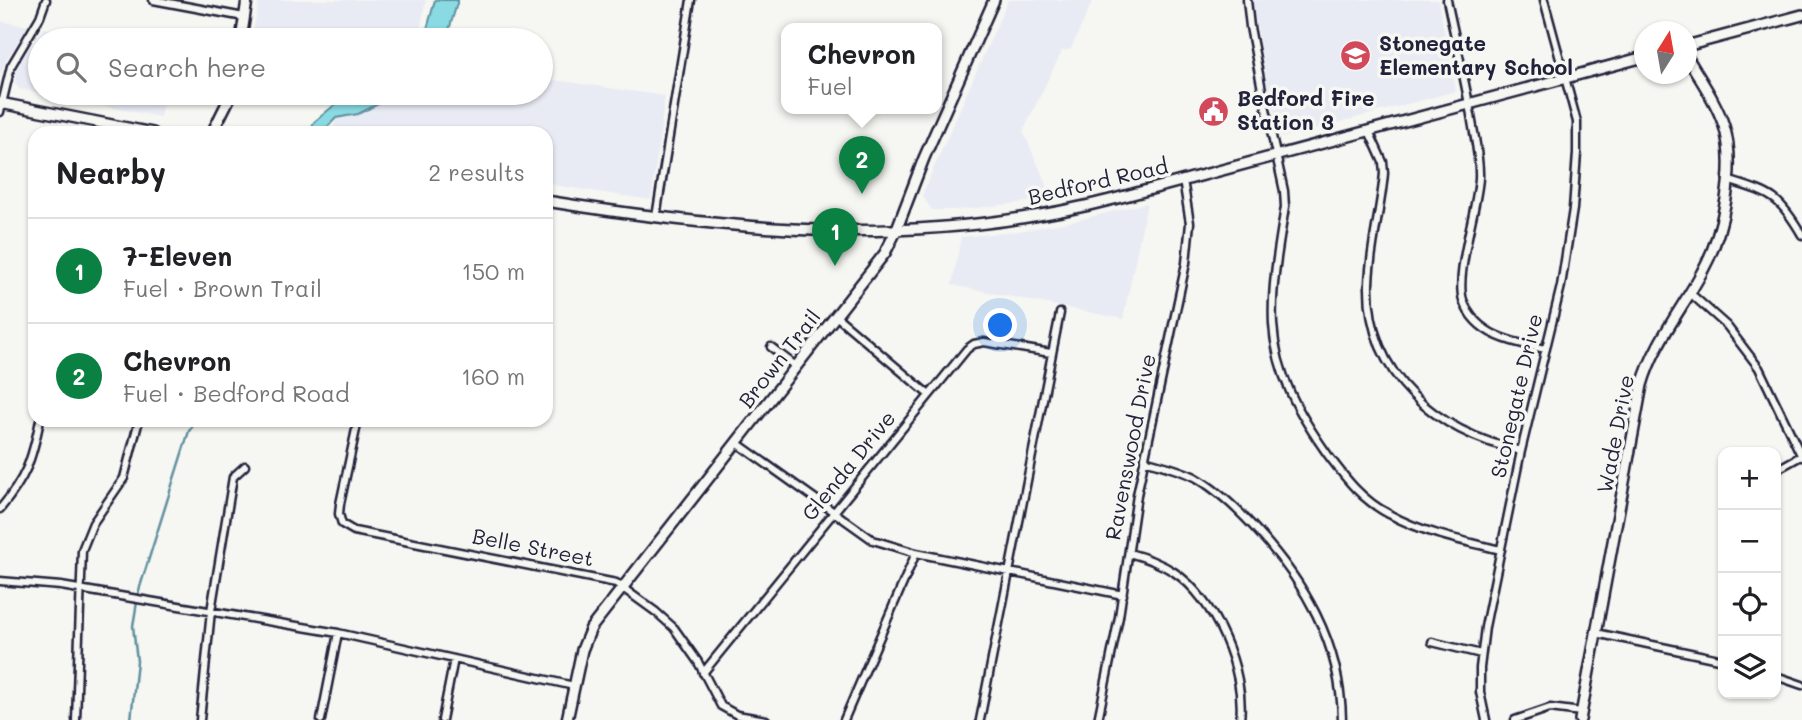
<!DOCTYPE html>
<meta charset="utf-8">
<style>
body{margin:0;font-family:Mali,sans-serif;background:#f2f2f2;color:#202124}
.controls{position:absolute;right:21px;bottom:21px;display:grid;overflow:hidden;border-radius:14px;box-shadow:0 2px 5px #0004}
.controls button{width:63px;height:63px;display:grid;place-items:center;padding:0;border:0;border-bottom:2px solid #e0e0e0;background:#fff;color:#202124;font:35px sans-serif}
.compass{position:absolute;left:1634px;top:21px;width:63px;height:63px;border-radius:50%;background:#fff;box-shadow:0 2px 5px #0004;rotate:11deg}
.you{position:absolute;left:1001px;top:326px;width:24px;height:24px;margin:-18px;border:5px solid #fff;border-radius:50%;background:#1a73e8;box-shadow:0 0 0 10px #1a73e833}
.badge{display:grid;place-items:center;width:46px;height:46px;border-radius:50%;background:#0b8043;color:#fff;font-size:23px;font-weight:700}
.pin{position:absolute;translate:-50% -58px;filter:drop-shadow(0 2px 4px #0008)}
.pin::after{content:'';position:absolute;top:37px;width:24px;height:21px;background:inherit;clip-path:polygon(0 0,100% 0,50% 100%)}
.popup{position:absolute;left:781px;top:23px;width:161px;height:91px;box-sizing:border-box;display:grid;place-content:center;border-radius:14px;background:#fff;filter:drop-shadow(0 2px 5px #0005);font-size:23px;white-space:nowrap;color:#757577}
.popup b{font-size:26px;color:#202124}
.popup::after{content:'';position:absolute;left:50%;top:100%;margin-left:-14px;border:14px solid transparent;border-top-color:#fff}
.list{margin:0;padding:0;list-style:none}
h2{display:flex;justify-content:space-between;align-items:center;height:91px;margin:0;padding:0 28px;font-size:30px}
h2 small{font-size:23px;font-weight:400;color:#757577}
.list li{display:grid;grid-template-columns:46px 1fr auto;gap:21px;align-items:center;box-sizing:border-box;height:105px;padding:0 28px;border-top:2px solid #e0e0e0}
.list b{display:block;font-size:26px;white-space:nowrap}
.list p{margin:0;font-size:23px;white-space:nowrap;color:#757577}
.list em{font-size:23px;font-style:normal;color:#757577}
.icon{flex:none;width:38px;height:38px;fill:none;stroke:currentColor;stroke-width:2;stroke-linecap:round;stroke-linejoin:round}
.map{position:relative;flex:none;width:1802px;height:720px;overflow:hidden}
.search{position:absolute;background:#fff;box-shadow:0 2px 5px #0004;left:28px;top:28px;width:525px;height:77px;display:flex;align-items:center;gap:18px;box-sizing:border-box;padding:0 24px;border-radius:38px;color:#757577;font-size:26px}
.panel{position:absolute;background:#fff;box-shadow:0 2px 5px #0004;left:28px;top:126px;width:525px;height:301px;border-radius:21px}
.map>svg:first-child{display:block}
.built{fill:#e8ebf4}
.water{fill:#89dae2;stroke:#60909f;stroke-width:2}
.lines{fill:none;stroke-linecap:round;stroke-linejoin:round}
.stream{stroke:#60909f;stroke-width:2.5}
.street-casing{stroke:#22223b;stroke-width:11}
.secondary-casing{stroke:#22223b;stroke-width:14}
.street{stroke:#f6f6f2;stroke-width:6}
.secondary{stroke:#f6f6f2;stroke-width:9}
.labels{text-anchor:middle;stroke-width:7;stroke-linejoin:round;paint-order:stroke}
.poi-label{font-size:21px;font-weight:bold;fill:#22223b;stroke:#f6f6f2;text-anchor:start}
.street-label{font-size:21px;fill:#22223b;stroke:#f6f6f2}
</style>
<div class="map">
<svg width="1802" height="720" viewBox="0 0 1802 720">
<rect width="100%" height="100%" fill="#f6f6f2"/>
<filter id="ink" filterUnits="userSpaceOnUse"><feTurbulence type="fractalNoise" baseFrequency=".0143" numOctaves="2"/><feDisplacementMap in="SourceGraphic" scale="14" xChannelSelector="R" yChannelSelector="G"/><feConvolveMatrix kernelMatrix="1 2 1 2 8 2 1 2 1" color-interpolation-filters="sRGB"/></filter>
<g filter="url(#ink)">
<path class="built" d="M 259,0 L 426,0 L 418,40 L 252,40 Z
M 1008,0 L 1093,0 L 1071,49 L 1062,51 L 1023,131 L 1053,199 L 959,210 L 932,210 L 922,195 Z
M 1252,0 L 1438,0 L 1456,91 L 1281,138 L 1268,88 Z
M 0,21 L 28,26 L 6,60 L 0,76 Z
M 44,28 L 105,40 L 40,40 L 40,93 L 165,93 L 160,117 L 19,89 L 15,83 L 17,70 L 22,59 Z
M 541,78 L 665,96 L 651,200 L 546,184 L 546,133 L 333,133 L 336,118 L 358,114 L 400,93 L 541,93 Z
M 1147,203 L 1123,319 L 952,285 L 961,237 L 1019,231 L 1074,221 Z"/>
<path class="water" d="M 435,0 L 458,0 L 446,40 L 424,40 Z
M 349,93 L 400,93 L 358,114 L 336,118 L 322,133 L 310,133 L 314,122 Z"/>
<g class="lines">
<path class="stream" d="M 131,720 L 137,661 L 133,626 L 139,590 L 189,431 L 197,420"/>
<defs>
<path id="street" d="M 153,0 L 244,17
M 1247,0 L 1250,27 L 1263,95 L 1284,191 L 1285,207 C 1279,245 1271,286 1273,324 C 1276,375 1299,414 1328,455 C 1346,479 1362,500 1389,514 C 1423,533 1463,541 1501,550
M 1447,0 C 1455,38 1464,76 1471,115 C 1474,136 1480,157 1479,178 C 1477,209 1455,274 1463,300 C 1475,336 1514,343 1546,349
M 0,112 L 11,66 L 40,17 L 46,0
M 1369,131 L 1383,162 L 1384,173 C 1381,210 1370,247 1369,284 C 1367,377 1438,432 1521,451
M 1727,180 C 1771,194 1778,194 1802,235
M 656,217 L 691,0
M 1690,293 L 1727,326 L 1759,368 L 1802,457
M 836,316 L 928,394
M 771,347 L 797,367
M 358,420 L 340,504 L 339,514 L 342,524 L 354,531 L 616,583 L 656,612 L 674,628 L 698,662 L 721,706 L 737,715 L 766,720
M 737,443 L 873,540 L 916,553 L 1123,595
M 1144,460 C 1161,465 1179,469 1195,477 C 1216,489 1236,508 1252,525 C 1304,580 1341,643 1342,720
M 1776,470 L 1801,456
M 0,509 C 26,478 32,460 40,420
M 1129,553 C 1144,557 1160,563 1174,572 C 1215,599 1246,671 1240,720
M 0,581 L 61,586 L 338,633 L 574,686
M 1596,633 L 1723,660
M 1432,642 L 1481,654
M 703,673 L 967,349 L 974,344 L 984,342 L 1051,353
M 1776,676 L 1802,685
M 76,720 L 82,550 L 93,523 L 124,478 L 139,420
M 200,720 L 211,611 L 233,477 L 245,466
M 321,720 L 338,633
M 442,720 L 454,659
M 844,720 L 916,553
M 980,720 L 1060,313
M 1098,720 L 1119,617 L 1137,495 L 1186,263 L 1190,223 L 1183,180
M 1486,720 L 1480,692 L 1480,668 L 1485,627 L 1521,451 L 1561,286 L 1573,209 L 1577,153 L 1577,122 L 1544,0
M 1515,720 L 1550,708 L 1581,712"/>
<path id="secondary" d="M 241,40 L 247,0
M 1686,46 L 1802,15
M 0,103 L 153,133
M 212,133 L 232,93
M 546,201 C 739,232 921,249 1114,199 L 1644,57
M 567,720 L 582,650 L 591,628 L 885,253 L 896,231 L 924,158 L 994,0
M 1580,720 L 1642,385 C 1654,343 1681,311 1702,272 C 1723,235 1737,167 1724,126 C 1716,101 1699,78 1686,55"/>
</defs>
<use href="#street" class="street-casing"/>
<use href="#secondary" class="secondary-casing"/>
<use href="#street" class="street"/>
<use href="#secondary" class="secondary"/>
</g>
</g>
<defs>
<symbol id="school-disc" viewBox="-11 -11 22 22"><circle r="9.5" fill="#d1495b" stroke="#f6f6f2"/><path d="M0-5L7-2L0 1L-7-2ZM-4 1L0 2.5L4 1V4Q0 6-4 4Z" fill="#fff"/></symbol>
<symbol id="civic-disc" viewBox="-11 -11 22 22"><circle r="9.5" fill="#d1495b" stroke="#f6f6f2"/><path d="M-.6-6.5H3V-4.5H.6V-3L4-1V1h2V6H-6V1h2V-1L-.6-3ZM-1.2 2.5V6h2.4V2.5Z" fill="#fff"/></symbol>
</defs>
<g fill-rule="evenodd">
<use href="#school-disc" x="1338" y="38" width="35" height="35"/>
<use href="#civic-disc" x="1196" y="94" width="35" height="35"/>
</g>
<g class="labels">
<g class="poi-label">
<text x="1379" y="51">Stonegate<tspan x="1379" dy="24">Elementary School</tspan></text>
<text x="1237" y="106">Bedford Fire<tspan x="1237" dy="24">Station 3</tspan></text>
</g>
<g class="street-label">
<text transform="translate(1098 182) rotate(-13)" y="7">Bedford Road</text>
<text transform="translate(780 359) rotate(-52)" y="7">Brown Trail</text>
<text transform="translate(1517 396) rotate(-77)" y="7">Stonegate Drive</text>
<text transform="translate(1616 434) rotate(-79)" y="7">Wade Drive</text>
<text transform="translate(1131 447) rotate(-79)" y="7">Ravenswood Drive</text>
<text transform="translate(849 466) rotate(-51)" y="7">Glenda Drive</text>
<text transform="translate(533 548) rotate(11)" y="7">Belle Street</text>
</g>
</g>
</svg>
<div class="controls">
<button>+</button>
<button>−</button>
<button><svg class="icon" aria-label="locate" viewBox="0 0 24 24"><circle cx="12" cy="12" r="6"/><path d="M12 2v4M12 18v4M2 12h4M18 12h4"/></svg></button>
<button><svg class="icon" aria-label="layers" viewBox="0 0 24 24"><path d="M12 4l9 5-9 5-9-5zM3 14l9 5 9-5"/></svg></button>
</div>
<svg class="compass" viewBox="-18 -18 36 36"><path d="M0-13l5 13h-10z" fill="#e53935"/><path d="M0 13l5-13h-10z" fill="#757577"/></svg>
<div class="you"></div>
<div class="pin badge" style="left:835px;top:266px">1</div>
<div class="pin badge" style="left:862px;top:194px">2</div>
<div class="popup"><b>Chevron</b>Fuel</div>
<div class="search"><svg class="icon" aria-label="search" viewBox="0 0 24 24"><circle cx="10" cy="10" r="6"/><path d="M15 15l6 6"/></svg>Search here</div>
<section class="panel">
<h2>Nearby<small>2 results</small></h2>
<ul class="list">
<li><span class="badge">1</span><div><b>7-Eleven</b><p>Fuel · Brown Trail</p></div><em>150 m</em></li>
<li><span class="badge">2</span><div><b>Chevron</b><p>Fuel · Bedford Road</p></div><em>160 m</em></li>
</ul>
</section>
</div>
